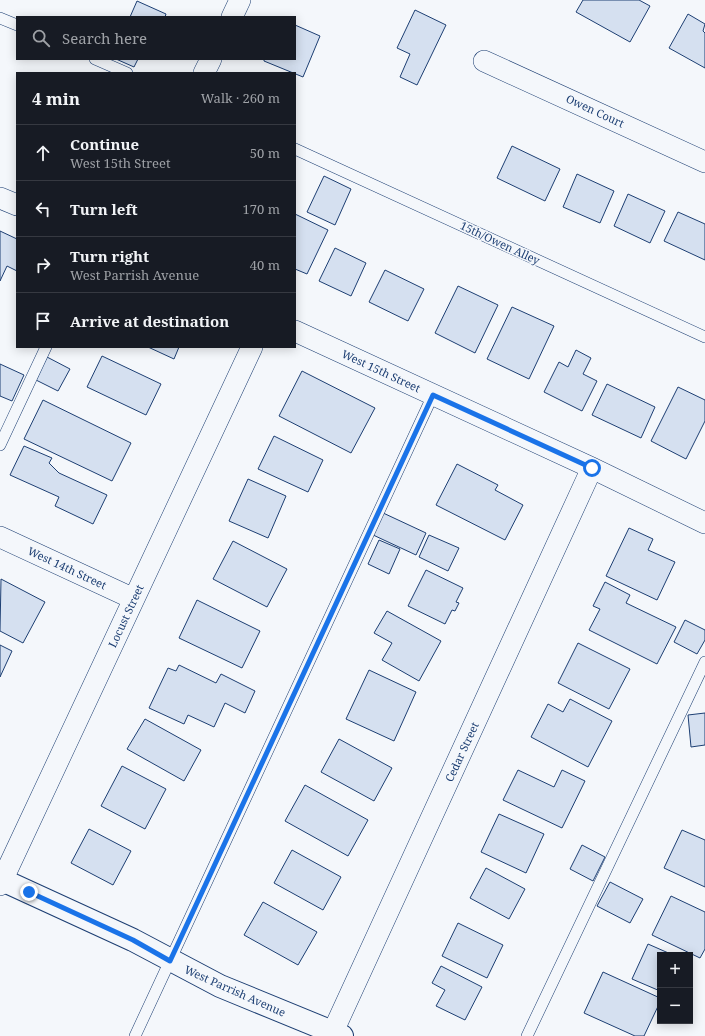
<!DOCTYPE html>
<meta charset="utf-8">
<style>
body{margin:0;font-family:"Noto Serif",serif;background:#20242c;color:#f1f3f6}
.controls{position:absolute;right:12px;bottom:12px;display:grid;overflow:hidden;border-radius:0px;box-shadow:0 2px 10px #0003}
.controls button{width:36px;height:36px;display:grid;place-items:center;padding:0;border:0;border-bottom:1px solid #363941;background:#171b24;color:#f1f3f6;font:20px sans-serif}
.stop{position:absolute;width:12px;height:12px;margin:-9px;border:3px solid #1a73e8;border-radius:50%;background:#fff}
.stop.end{background:#1a73e8;border-color:#fff;box-shadow:0 1px 4px #0008}
.list{margin:0;padding:0;list-style:none}
h2{display:flex;justify-content:space-between;align-items:center;height:52px;margin:0;padding:0 16px;font-size:17px}
h2 small{font-size:13px;font-weight:400;color:#9ea1a6}
.list li{display:grid;grid-template-columns:26px 1fr auto;gap:12px;align-items:center;box-sizing:border-box;height:56px;padding:0 16px;border-top:1px solid #363941}
.list b{display:block;font-size:15px;white-space:nowrap}
.list p{margin:0;font-size:13px;white-space:nowrap;color:#9ea1a6}
.list em{font-size:13px;font-style:normal;color:#9ea1a6}
.icon{flex:none;width:22px;height:22px;fill:none;stroke:currentColor;stroke-width:2;stroke-linecap:round;stroke-linejoin:round}
.map{position:relative;flex:none;width:705px;height:1036px;overflow:hidden}
.search{position:absolute;background:#171b24;box-shadow:0 2px 10px #0003;left:16px;top:16px;width:280px;height:44px;display:flex;align-items:center;gap:10px;box-sizing:border-box;padding:0 14px;border-radius:0px;color:#9ea1a6;font-size:15px}
.panel{position:absolute;background:#171b24;box-shadow:0 2px 10px #0003;left:16px;top:72px;width:280px;height:276px;border-radius:0px}
.map>svg:first-child{display:block}
.building{fill:#d5e0f0;stroke:#1d3f73}
.lines{fill:none;stroke-linecap:round;stroke-linejoin:round}
.service-casing{stroke:#1d3f73;stroke-width:12}
.minor-casing{stroke:#1d3f73;stroke-width:22}
.primary-casing{stroke:#1d3f73;stroke-width:24}
.service{stroke:#f4f7fb;stroke-width:11}
.minor{stroke:#f4f7fb;stroke-width:21}
.primary{stroke:#f4f7fb;stroke-width:22}
.route{stroke:#1a73e8;stroke-width:5}
.labels{text-anchor:middle;stroke-width:3;stroke-linejoin:round;paint-order:stroke}
.street-label{font-size:11px;fill:#1d3f73;stroke:#f4f7fb}
</style>
<div class="map">
<svg width="705" height="1036" viewBox="0 0 705 1036">
<rect width="100%" height="100%" fill="#f4f7fb"/>
<path class="building" d="M 583,0 L 639,0 L 650,6 L 630,42 L 576,12 Z
M 137,1 L 166,14 L 165,17 L 130,17 Z
M 415,10 L 446,25 L 417,85 L 400,77 L 410,54 L 397,48 Z
M 688,14 L 705,24 L 703,31 L 705,33 L 705,68 L 669,48 Z
M 295,25 L 320,36 L 303,77 L 264,61 L 264,59 L 295,59 Z
M 116,59 L 138,59 L 134,67 Z
M 512,146 L 560,169 L 545,201 L 497,178 Z
M 577,174 L 614,191 L 600,223 L 563,207 Z
M 324,176 L 351,189 L 335,225 L 307,212 Z
M 628,194 L 665,211 L 650,243 L 614,226 Z
M 678,212 L 705,224 L 705,260 L 664,241 Z
M 295,214 L 328,230 L 307,274 L 295,269 Z
M 0,231 L 17,239 L 17,271 L 7,266 L 0,281 Z
M 335,248 L 366,263 L 351,296 L 319,281 Z
M 385,270 L 424,289 L 408,321 L 369,302 Z
M 458,286 L 498,305 L 475,353 L 435,333 Z
M 512,307 L 554,326 L 529,379 L 487,359 Z
M 148,347 L 179,347 L 174,359 Z
M 576,350 L 591,358 L 583,374 L 597,381 L 582,411 L 544,392 L 559,362 L 568,367 Z
M 102,356 L 161,384 L 146,415 L 87,387 Z
M 47,357 L 70,369 L 58,391 L 36,380 Z
M 0,364 L 24,375 L 12,401 L 0,396 Z
M 302,371 L 375,408 L 351,453 L 279,416 Z
M 607,384 L 655,407 L 641,438 L 592,415 Z
M 678,387 L 705,400 L 705,421 L 686,459 L 651,441 Z
M 43,400 L 131,443 L 112,481 L 24,439 Z
M 274,436 L 323,460 L 308,492 L 258,469 Z
M 24,446 L 52,458 L 49,463 L 59,473 L 107,495 L 93,524 L 55,506 L 59,497 L 10,475 Z
M 457,464 L 498,485 L 495,490 L 523,505 L 505,540 L 436,505 Z
M 248,479 L 286,496 L 268,538 L 229,521 Z
M 381,512 L 426,533 L 416,555 L 371,534 Z
M 629,528 L 653,539 L 648,550 L 675,562 L 657,600 L 606,576 Z
M 429,535 L 459,548 L 448,571 L 419,557 Z
M 379,540 L 400,549 L 389,574 L 368,564 Z
M 233,541 L 287,569 L 267,607 L 213,579 Z
M 426,570 L 463,588 L 456,602 L 459,603 L 455,611 L 452,610 L 445,624 L 408,606 Z
M 1,579 L 45,602 L 23,643 L 0,631 Z
M 605,582 L 630,595 L 626,603 L 676,627 L 657,664 L 589,630 L 600,609 L 593,606 Z
M 197,600 L 260,631 L 242,668 L 179,638 Z
M 387,611 L 441,641 L 419,681 L 382,660 L 392,643 L 374,633 Z
M 685,620 L 705,630 L 705,640 L 697,654 L 674,642 Z
M 578,643 L 630,669 L 609,709 L 558,683 Z
M 0,645 L 12,651 L 0,677 Z
M 179,665 L 216,683 L 221,674 L 255,691 L 245,713 L 225,703 L 214,727 L 188,715 L 184,724 L 149,708 L 168,668 L 176,671 Z
M 369,670 L 416,692 L 394,741 L 346,719 Z
M 570,699 L 612,721 L 588,767 L 531,737 L 548,704 L 563,712 Z
M 705,713 L 705,745 L 691,747 L 688,715 Z
M 145,719 L 201,750 L 184,781 L 127,749 Z
M 339,739 L 392,768 L 374,801 L 321,772 Z
M 122,766 L 166,789 L 145,829 L 101,806 Z
M 518,770 L 554,787 L 562,770 L 585,781 L 562,828 L 503,800 Z
M 305,785 L 368,820 L 348,856 L 285,821 Z
M 499,814 L 544,834 L 526,873 L 481,852 Z
M 89,829 L 131,851 L 113,885 L 71,863 Z
M 682,830 L 705,840 L 705,887 L 664,868 Z
M 582,845 L 605,857 L 593,881 L 570,869 Z
M 292,850 L 341,877 L 323,910 L 274,883 Z
M 486,868 L 525,889 L 509,919 L 470,898 Z
M 610,882 L 643,899 L 630,923 L 597,906 Z
M 671,896 L 705,912 L 705,949 L 700,958 L 652,935 Z
M 263,902 L 317,932 L 298,965 L 244,935 Z
M 458,923 L 503,945 L 487,978 L 442,956 Z
M 648,944 L 673,955 L 660,955 L 660,991 L 632,979 Z
M 441,966 L 482,987 L 465,1020 L 436,1006 L 445,990 L 432,983 Z
M 603,972 L 660,998 L 660,1002 L 644,1036 L 635,1036 L 584,1013 Z"/>
<g class="lines">
<defs>
<path id="service" d="M 0,18 L 17,25
M 95,59 L 127,73
M 295,149 L 705,337
M 0,445 L 46,347
M 135,1036 L 433,395
M 527,1036 L 705,662"/>
<path id="minor" d="M 232,17 L 240,0
M 484,61 L 705,162
M 204,73 L 211,59
M 0,198 L 17,205
M 295,331 L 592,468 L 705,523
M 0,537 L 134,599
M 0,885 L 252,347
M 331,1036 L 592,468"/>
<path id="primary" d="M 0,879 L 133,940 L 220,986 L 342,1036"/>
</defs>
<use href="#service" class="service-casing"/>
<use href="#minor" class="minor-casing"/>
<use href="#primary" class="primary-casing"/>
<use href="#service" class="service"/>
<use href="#minor" class="minor"/>
<use href="#primary" class="primary"/>
</g>
<g class="lines">
<path class="route" d="M 29,892 L 133,940 L 170,961 L 433,395 L 592,468"/>
</g>
<g class="labels">
<g class="street-label">
<text transform="translate(595 111) rotate(25)" y="4">Owen Court</text>
<text transform="translate(500 243) rotate(25)" y="4">15th/Owen Alley</text>
<text transform="translate(381 371) rotate(25)" y="4">West 15th Street</text>
<text transform="translate(67 568) rotate(25)" y="4">West 14th Street</text>
<text transform="translate(126 616) rotate(-65)" y="4">Locust Street</text>
<text transform="translate(462 752) rotate(-65)" y="4">Cedar Street</text>
<text transform="translate(235 991) rotate(24)" y="4">West Parrish Avenue</text>
</g>
</g>
</svg>
<div class="controls">
<button>+</button>
<button>−</button>
</div>
<div class="stop" style="left:592px;top:468px"></div>
<div class="stop end" style="left:29px;top:892px"></div>
<div class="search"><svg class="icon" aria-label="search" viewBox="0 0 24 24"><circle cx="10" cy="10" r="6"/><path d="M15 15l6 6"/></svg>Search here</div>
<section class="panel">
<h2>4 min<small>Walk · 260 m</small></h2>
<ul class="list">
<li><svg class="icon" aria-label="ahead" viewBox="0 0 24 24"><path d="M12 20V5M6 11l6-6 6 6"/></svg><div><b>Continue</b><p>West 15th Street</p></div><em>50 m</em></li>
<li><svg class="icon" aria-label="left" viewBox="0 0 24 24"><path d="M17 20v-9H6M10 6l-5 5 5 5"/></svg><div><b>Turn left</b></div><em>170 m</em></li>
<li><svg class="icon" aria-label="right" viewBox="0 0 24 24"><path d="M7 20v-9h11M14 6l5 5-5 5"/></svg><div><b>Turn right</b><p>West Parrish Avenue</p></div><em>40 m</em></li>
<li><svg class="icon" aria-label="arrive" viewBox="0 0 24 24"><path d="M6 21V4h12l-3 4 3 4H6"/></svg><div><b>Arrive at destination</b></div></li>
</ul>
</section>
</div>
